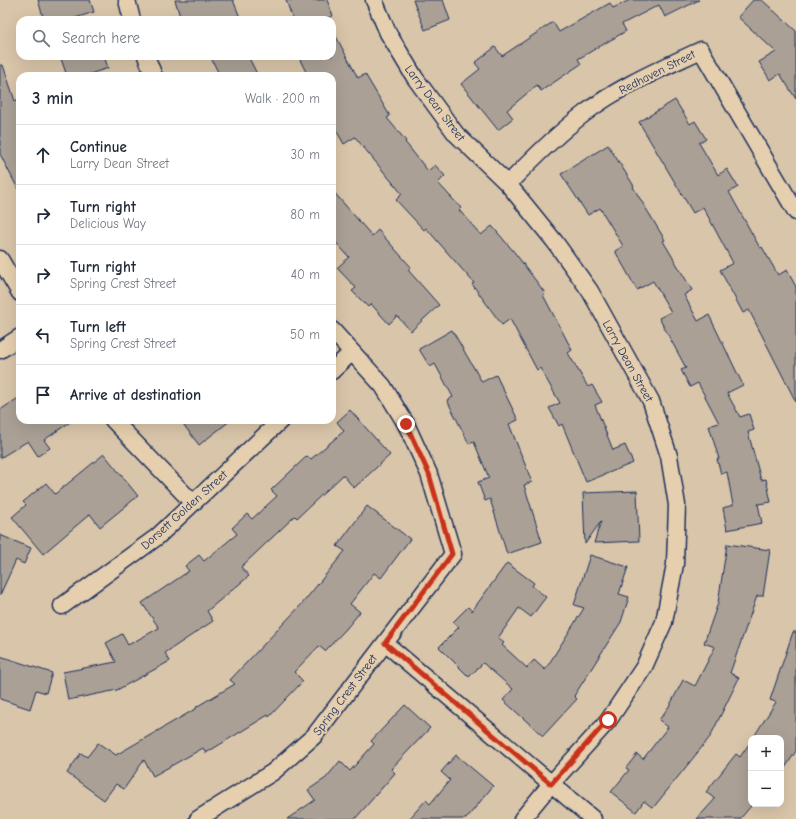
<!DOCTYPE html>
<meta charset="utf-8">
<style>
body{margin:0;font-family:"Comic Neue",sans-serif;background:#f6f6f7;color:#1f2937}
.controls{position:absolute;right:12px;bottom:12px;display:grid;overflow:hidden;border-radius:8px;box-shadow:0 4px 16px #0002}
.controls button{width:36px;height:36px;display:grid;place-items:center;padding:0;border:0;border-bottom:1px solid #e0e1e3;background:#fff;color:#1f2937;font:20px sans-serif}
.stop{position:absolute;width:12px;height:12px;margin:-9px;border:3px solid #c8321e;border-radius:50%;background:#fff}
.stop.end{background:#c8321e;border-color:#fff;box-shadow:0 1px 4px #0008}
.list{margin:0;padding:0;list-style:none}
h2{display:flex;justify-content:space-between;align-items:center;height:52px;margin:0;padding:0 16px;font-size:17px}
h2 small{font-size:13px;font-weight:400;color:#747a83}
.list li{display:grid;grid-template-columns:26px 1fr auto;gap:12px;align-items:center;box-sizing:border-box;height:60px;padding:0 16px;border-top:1px solid #e0e1e3}
.list b{display:block;font-size:15px;white-space:nowrap}
.list p{margin:0;font-size:13px;white-space:nowrap;color:#747a83}
.list em{font-size:13px;font-style:normal;color:#747a83}
.icon{flex:none;width:22px;height:22px;fill:none;stroke:currentColor;stroke-width:2;stroke-linecap:round;stroke-linejoin:round}
.map{position:relative;flex:none;width:796px;height:819px;overflow:hidden}
.search{position:absolute;background:#fff;box-shadow:0 4px 16px #0002;left:16px;top:16px;width:320px;height:44px;display:flex;align-items:center;gap:10px;box-sizing:border-box;padding:0 14px;border-radius:12px;color:#747a83;font-size:15px}
.panel{position:absolute;background:#fff;box-shadow:0 4px 16px #0002;left:16px;top:72px;width:320px;height:352px;border-radius:12px}
.map>svg:first-child{display:block}
.building{fill:#aaa096;stroke:#1b2f5e}
.lines{fill:none;stroke-linecap:round;stroke-linejoin:round}
.street-casing{stroke:#1b2f5e;stroke-width:19}
.street{stroke:#e5cfae;stroke-width:16}
.route{stroke:#c8321e;stroke-width:5}
.labels{text-anchor:middle;stroke-width:4;stroke-linejoin:round;paint-order:stroke}
.street-label{font-size:12px;fill:#1b2f5e;stroke:#e5cfae}
</style>
<div class="map">
<svg width="796" height="819" viewBox="0 0 796 819">
<rect width="100%" height="100%" fill="#d9c5a9"/>
<filter id="ink" filterUnits="userSpaceOnUse"><feTurbulence type="fractalNoise" baseFrequency=".025" numOctaves="2"/><feDisplacementMap in="SourceGraphic" scale="8" xChannelSelector="R" yChannelSelector="G"/><feConvolveMatrix kernelMatrix="1 2 1 2 8 2 1 2 1" color-interpolation-filters="sRGB"/></filter>
<g filter="url(#ink)">
<path class="building" d="M 38,0 L 90,0 L 94,12 L 69,20 L 44,20 Z
M 175,0 L 233,0 L 241,20 L 181,20 Z
M 286,0 L 327,0 L 333,16 L 322,20 L 293,20 Z
M 413,0 L 443,0 L 450,20 L 425,30 Z
M 630,0 L 699,0 L 665,17 L 659,5 L 622,24 L 626,31 L 578,59 L 581,64 L 541,91 L 537,85 L 507,110 L 513,118 L 498,130 L 461,84 L 480,69 L 475,63 L 495,47 L 502,56 L 553,22 L 559,32 L 610,3 L 613,8 Z
M 753,0 L 762,0 L 796,31 L 796,99 L 780,74 L 770,80 L 759,62 L 776,52 L 738,17 Z
M 332,29 L 358,78 L 365,74 L 390,116 L 387,118 L 406,141 L 405,142 L 428,171 L 435,165 L 445,176 L 438,183 L 461,208 L 459,210 L 481,235 L 492,226 L 515,253 L 545,293 L 543,295 L 572,350 L 568,353 L 588,387 L 592,385 L 602,402 L 595,405 L 613,450 L 625,445 L 633,463 L 586,482 L 562,424 L 559,426 L 549,408 L 560,403 L 540,368 L 537,370 L 510,319 L 502,325 L 472,284 L 474,283 L 426,228 L 424,230 L 396,200 L 402,194 L 355,137 L 344,144 L 332,123 L 332,76 L 308,76 L 298,56 L 332,56 Z
M 60,56 L 104,56 L 108,68 L 84,76 L 67,76 Z
M 210,56 L 248,56 L 258,76 L 220,76 Z
M 0,65 L 3,65 L 15,101 L 20,98 L 20,193 L 0,154 Z
M 675,100 L 690,124 L 695,121 L 706,139 L 699,143 L 718,175 L 727,169 L 738,187 L 729,192 L 760,248 L 762,247 L 778,275 L 787,270 L 796,287 L 796,402 L 749,310 L 743,313 L 720,270 L 733,263 L 703,207 L 693,213 L 639,122 Z
M 608,145 L 634,186 L 633,187 L 665,240 L 663,241 L 692,290 L 684,295 L 698,321 L 709,315 L 743,385 L 727,393 L 740,417 L 749,414 L 754,430 L 748,432 L 761,480 L 766,479 L 771,502 L 758,504 L 762,523 L 727,530 L 723,508 L 733,505 L 727,472 L 721,474 L 717,459 L 719,459 L 709,426 L 719,423 L 698,383 L 690,387 L 681,370 L 686,368 L 659,318 L 671,312 L 653,281 L 637,290 L 615,251 L 623,246 L 600,208 L 588,215 L 561,174 Z
M 332,190 L 372,236 L 378,230 L 411,267 L 408,270 L 439,305 L 411,331 L 397,316 L 389,324 L 371,304 L 368,307 L 352,291 L 356,288 L 337,268 L 349,257 L 332,238 Z
M 452,330 L 482,382 L 496,375 L 518,420 L 509,424 L 532,482 L 524,485 L 542,542 L 507,554 L 490,499 L 485,501 L 478,482 L 489,478 L 474,442 L 469,444 L 447,400 L 453,397 L 435,364 L 430,367 L 419,349 Z
M 20,397 L 20,420 L 73,420 L 44,440 L 50,448 L 38,456 L 28,441 L 0,458 L 0,410 Z
M 350,410 L 390,455 L 354,488 L 343,475 L 297,518 L 295,516 L 241,567 L 249,576 L 207,611 L 213,621 L 165,653 L 170,661 L 117,690 L 68,700 L 63,672 L 116,662 L 106,643 L 122,634 L 128,645 L 159,628 L 142,603 L 189,571 L 185,566 L 199,555 L 204,561 L 237,534 L 232,528 L 247,514 L 252,519 L 277,496 L 271,490 L 307,456 L 311,459 L 344,431 L 337,422 Z
M 180,420 L 231,420 L 199,445 Z
M 104,454 L 138,496 L 100,527 L 90,514 L 43,554 L 12,517 L 26,505 L 23,502 L 46,483 L 55,494 Z
M 637,491 L 639,541 L 594,543 L 601,521 L 585,544 L 583,493 Z
M 367,506 L 410,539 L 381,578 L 374,573 L 350,604 L 360,612 L 346,629 L 325,651 L 319,646 L 294,672 L 303,681 L 269,717 L 268,715 L 206,753 L 203,748 L 153,776 L 144,760 L 124,789 L 116,784 L 104,800 L 67,773 L 81,753 L 87,757 L 98,743 L 116,755 L 197,708 L 196,707 L 235,684 L 230,680 L 301,605 L 345,551 L 337,546 Z
M 0,535 L 31,548 L 24,564 L 16,560 L 0,595 Z
M 727,544 L 770,550 L 763,596 L 757,596 L 730,673 L 739,678 L 710,737 L 653,808 L 644,801 L 636,812 L 611,792 L 629,770 L 626,768 L 637,754 L 643,759 L 668,727 L 659,720 L 670,705 L 683,680 L 695,686 L 715,647 L 704,643 L 718,603 Z
M 590,555 L 628,567 L 619,594 L 629,597 L 621,622 L 574,696 L 577,699 L 543,736 L 503,700 L 513,689 L 483,663 L 469,677 L 439,647 L 459,627 L 453,622 L 468,607 L 472,611 L 507,563 L 534,583 L 532,586 L 546,597 L 531,617 L 519,608 L 498,638 L 504,643 L 502,645 L 527,668 L 534,660 L 545,670 L 584,608 L 574,605 Z
M 793,632 L 796,632 L 796,751 L 781,774 L 781,738 L 753,738 L 776,702 L 770,700 Z
M 0,656 L 52,673 L 46,693 L 36,690 L 30,709 L 0,699 Z
M 405,705 L 430,728 L 391,769 L 395,773 L 355,819 L 287,819 L 315,800 L 308,790 L 326,778 L 340,761 L 350,771 L 374,744 L 371,741 Z
M 751,741 L 751,806 L 740,819 L 697,819 L 715,799 L 706,792 L 736,754 L 740,757 Z
M 456,755 L 493,786 L 466,819 L 409,819 L 426,800 L 430,804 L 450,780 L 441,772 Z"/>
<g class="lines">
<defs>
<path id="street" d="M 127,0 L 132,20
M 374,0 L 388,33 L 415,78 L 456,134 L 508,184 L 555,242 L 590,291 L 651,401 L 669,456 L 677,505 L 675,564 L 664,622 L 644,667 L 608,721 L 551,784 L 522,819
M 146,56 L 154,76
M 508,184 C 532,159 557,134 585,113 C 620,86 661,69 701,50 L 796,212
M 0,259 L 20,293
M 0,350 L 20,337
M 332,371 L 352,352
M 113,420 L 193,503
M 62,606 L 157,537 L 281,420
M 385,643 L 593,819
M 198,819 L 273,772 L 314,736 L 453,554 L 429,474 L 406,424 L 383,386 L 332,330"/>
</defs>
<use href="#street" class="street-casing"/>
<use href="#street" class="street"/>
</g>
</g>
<g class="lines" filter="url(#ink)">
<path class="route" d="M 406,424 L 429,474 L 452,554 L 385,643 L 551,784 L 608,720"/>
</g>
<g class="labels">
<g class="street-label">
<text transform="translate(657 72) rotate(-27)" y="4">Redhaven Street</text>
<text transform="translate(435 103) rotate(53)" y="4">Larry Dean Street</text>
<text transform="translate(628 361) rotate(61)" y="4">Larry Dean Street</text>
<text transform="translate(184 510) rotate(-42)" y="4">Dorsett Golden Street</text>
<text transform="translate(345 695) rotate(-53)" y="4">Spring Crest Street</text>
</g>
</g>
</svg>
<div class="controls">
<button>+</button>
<button>−</button>
</div>
<div class="stop" style="left:608px;top:720px"></div>
<div class="stop end" style="left:406px;top:424px"></div>
<div class="search"><svg class="icon" aria-label="search" viewBox="0 0 24 24"><circle cx="10" cy="10" r="6"/><path d="M15 15l6 6"/></svg>Search here</div>
<section class="panel">
<h2>3 min<small>Walk · 200 m</small></h2>
<ul class="list">
<li><svg class="icon" aria-label="ahead" viewBox="0 0 24 24"><path d="M12 20V5M6 11l6-6 6 6"/></svg><div><b>Continue</b><p>Larry Dean Street</p></div><em>30 m</em></li>
<li><svg class="icon" aria-label="right" viewBox="0 0 24 24"><path d="M7 20v-9h11M14 6l5 5-5 5"/></svg><div><b>Turn right</b><p>Delicious Way</p></div><em>80 m</em></li>
<li><svg class="icon" aria-label="right" viewBox="0 0 24 24"><path d="M7 20v-9h11M14 6l5 5-5 5"/></svg><div><b>Turn right</b><p>Spring Crest Street</p></div><em>40 m</em></li>
<li><svg class="icon" aria-label="left" viewBox="0 0 24 24"><path d="M17 20v-9H6M10 6l-5 5 5 5"/></svg><div><b>Turn left</b><p>Spring Crest Street</p></div><em>50 m</em></li>
<li><svg class="icon" aria-label="arrive" viewBox="0 0 24 24"><path d="M6 21V4h12l-3 4 3 4H6"/></svg><div><b>Arrive at destination</b></div></li>
</ul>
</section>
</div>
